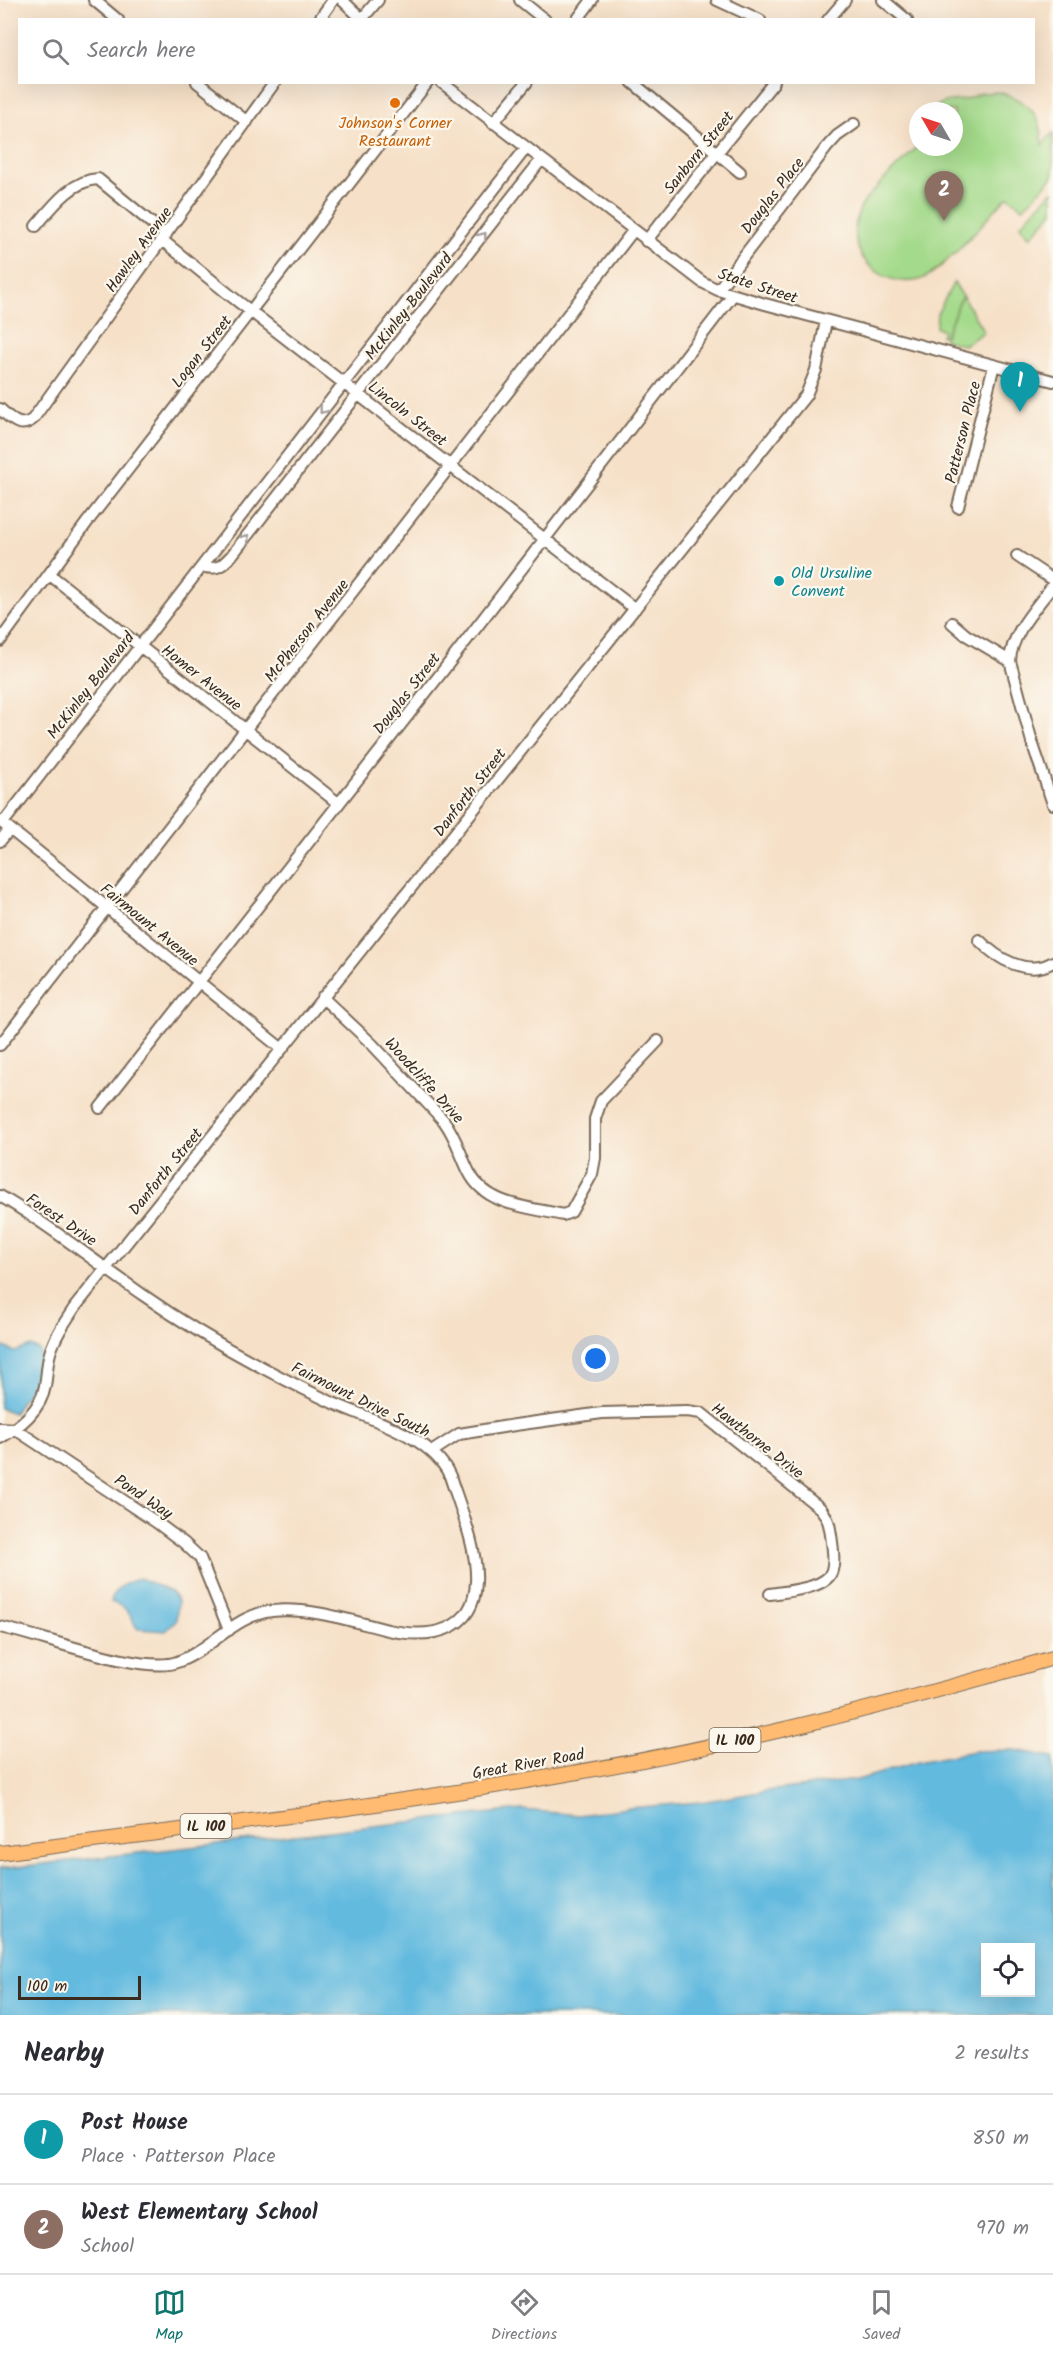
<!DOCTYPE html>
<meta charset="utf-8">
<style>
body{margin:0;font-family:Kalam,sans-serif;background:#f2f2f3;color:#2b2b33}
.controls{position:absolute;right:18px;bottom:18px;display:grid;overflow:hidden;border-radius:0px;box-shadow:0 6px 24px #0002}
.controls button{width:54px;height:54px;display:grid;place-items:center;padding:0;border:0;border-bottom:2px solid #e1e1e2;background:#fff;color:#2b2b33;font:30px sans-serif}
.compass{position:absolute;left:909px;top:102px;width:54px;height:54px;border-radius:50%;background:#fff;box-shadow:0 6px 24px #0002;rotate:309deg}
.scale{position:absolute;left:18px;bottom:15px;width:123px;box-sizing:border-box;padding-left:6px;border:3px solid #3b2a1e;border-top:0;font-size:16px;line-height:21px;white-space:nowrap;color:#3b2a1e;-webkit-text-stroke:4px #fbf7ec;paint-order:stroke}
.you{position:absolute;left:596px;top:1359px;width:21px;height:21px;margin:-15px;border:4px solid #fff;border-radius:50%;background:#1a73e8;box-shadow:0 0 0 9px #1a73e833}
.badge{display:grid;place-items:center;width:39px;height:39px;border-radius:50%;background:#0f766e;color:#fff;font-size:20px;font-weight:700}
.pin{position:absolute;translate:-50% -50px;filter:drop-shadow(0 2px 3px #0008)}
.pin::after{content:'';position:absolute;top:32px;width:21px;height:18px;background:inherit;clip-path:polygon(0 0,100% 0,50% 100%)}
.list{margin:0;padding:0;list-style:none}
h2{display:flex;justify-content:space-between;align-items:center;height:78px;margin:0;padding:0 24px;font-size:26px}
h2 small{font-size:20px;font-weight:400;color:#7c7c81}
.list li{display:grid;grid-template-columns:39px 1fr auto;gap:18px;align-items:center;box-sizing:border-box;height:90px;padding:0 24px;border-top:2px solid #e1e1e2}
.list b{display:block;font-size:22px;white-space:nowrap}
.list p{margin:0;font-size:20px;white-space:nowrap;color:#7c7c81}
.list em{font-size:20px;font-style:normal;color:#7c7c81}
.icon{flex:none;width:33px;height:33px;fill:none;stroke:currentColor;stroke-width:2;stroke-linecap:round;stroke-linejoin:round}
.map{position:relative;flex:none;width:1053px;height:2015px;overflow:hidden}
.search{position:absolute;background:#fff;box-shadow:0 6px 24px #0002;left:18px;right:18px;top:18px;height:66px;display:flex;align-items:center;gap:15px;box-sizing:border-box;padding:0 21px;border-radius:0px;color:#7c7c81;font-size:22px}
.sheet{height:258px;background:#fff}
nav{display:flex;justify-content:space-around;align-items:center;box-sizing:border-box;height:84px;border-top:2px solid #e1e1e2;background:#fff;font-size:16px;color:#7c7c81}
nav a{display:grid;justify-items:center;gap:3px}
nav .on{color:#0f766e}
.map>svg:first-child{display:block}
.green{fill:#a4da8b;stroke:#708254;stroke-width:1.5}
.water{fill:#62badf;stroke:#4e727e;stroke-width:1.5;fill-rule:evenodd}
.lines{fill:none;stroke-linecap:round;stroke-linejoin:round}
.minor-casing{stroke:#7c6a59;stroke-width:14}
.major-casing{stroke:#7c6a59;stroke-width:16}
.minor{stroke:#fff;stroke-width:10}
.major{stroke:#ffbb71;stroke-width:14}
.oneway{stroke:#a79f9a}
.food-dot{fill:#e8710a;stroke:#fbf7ec;stroke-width:2}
.culture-dot{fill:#0f9aa8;stroke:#fbf7ec;stroke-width:2}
.labels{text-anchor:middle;stroke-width:4.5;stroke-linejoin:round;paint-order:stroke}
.shield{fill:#fbf7ec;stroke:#75685c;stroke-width:1.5}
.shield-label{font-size:15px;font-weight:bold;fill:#3b2a1e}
.food-label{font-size:16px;fill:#c56008;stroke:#fbf7ec}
.street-label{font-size:16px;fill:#3b2a1e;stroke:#fbf7ec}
.culture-label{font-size:16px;fill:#0d838f;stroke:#fbf7ec;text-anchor:start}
</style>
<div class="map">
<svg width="1053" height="2015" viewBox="0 0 1053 2015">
<rect width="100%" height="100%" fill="#fbf7ec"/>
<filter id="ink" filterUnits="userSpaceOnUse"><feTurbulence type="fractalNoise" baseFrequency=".0167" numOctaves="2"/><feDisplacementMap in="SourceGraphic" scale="12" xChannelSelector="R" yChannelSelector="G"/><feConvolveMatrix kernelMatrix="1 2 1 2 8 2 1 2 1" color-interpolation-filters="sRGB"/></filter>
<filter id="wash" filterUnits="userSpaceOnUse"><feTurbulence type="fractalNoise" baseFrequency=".008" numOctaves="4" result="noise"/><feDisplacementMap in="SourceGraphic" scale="24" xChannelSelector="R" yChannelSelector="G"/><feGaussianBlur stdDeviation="1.35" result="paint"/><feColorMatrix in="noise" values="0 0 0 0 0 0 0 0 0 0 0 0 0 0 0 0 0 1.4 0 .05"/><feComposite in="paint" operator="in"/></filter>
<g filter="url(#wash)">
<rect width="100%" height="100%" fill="#f6e0c7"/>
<path class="green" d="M 998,92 C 1025,99 1044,115 1042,145 L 1053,133 L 1053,177 L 1023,208 L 1008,196 C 989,215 942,274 919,280 C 902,284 885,279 872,268 C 853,252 850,223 864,202 C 878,183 901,164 918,146 L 954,147 L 954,111 L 929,111 L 944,102 L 966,99 L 981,93 Z
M 1053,191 L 1053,212 L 1030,237 L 1020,225 Z
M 954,282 L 984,332 L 964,345 L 944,340 L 944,338 L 962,296 L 945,335 L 941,336 L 943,330 L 936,328 L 937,314 Z"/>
<path class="water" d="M 1,1346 L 15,1352 L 31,1346 L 40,1351 C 41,1382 27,1389 14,1413 L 0,1408 Z
M 139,1578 L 170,1591 L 178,1601 L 176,1621 L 166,1631 L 138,1629 C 132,1623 131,1613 124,1608 C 121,1605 115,1604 111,1602 C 114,1587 126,1583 139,1578 Z
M 1014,1750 L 1053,1757 L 1053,2015 L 0,2015 L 0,1869 L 461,1816 L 522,1810 L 579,1815 L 628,1808 L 701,1802 L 766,1791 L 857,1780 L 918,1762 L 975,1751 ZM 986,1948 L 1030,1948 L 1030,1992 L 986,1992 Z"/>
</g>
<g filter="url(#ink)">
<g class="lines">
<defs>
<path id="minor" d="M 94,0 L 118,20
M 342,0 L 362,19 L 378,0
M 520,0 L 545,20
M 717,0 L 760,20
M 883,0 L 907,20
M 319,20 L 333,0
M 577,20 L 592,0
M 828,20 L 845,0
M 197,82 L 247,122
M 441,82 L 702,282 L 718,290 L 765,304 L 1053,381
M 632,82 L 740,172
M 493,123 L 527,82
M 36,226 C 52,207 72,180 98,179 L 166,235
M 162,240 L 231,296 L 635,609
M 646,241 L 774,82
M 718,290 L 827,147 L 837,136 L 854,124
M 0,409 C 10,418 20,430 33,419 L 275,82
M 958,507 L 994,365
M 1017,556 L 1053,580
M 202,566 C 217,571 222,566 232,555 L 541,160
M 49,574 L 338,803
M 1053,585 C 1037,607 1011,633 1010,661 L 1032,742 L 1053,804
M 952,623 L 966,635 L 1010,661
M 0,641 L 88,521 L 428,82
M 0,821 L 282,1049
M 3,823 L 526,148
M 0,841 L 10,829
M 979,940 C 997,959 1028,977 1053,962
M 322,997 L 372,1044 L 444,1121 C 456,1137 460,1154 469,1172 C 486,1206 529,1207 563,1215 L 571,1212 L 592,1174 L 595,1158 L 595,1119 L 601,1101 L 658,1041
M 0,1045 L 633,231
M 100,1108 L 442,672 L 733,295
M 0,1196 C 50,1225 95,1262 143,1295 C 203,1337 267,1372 333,1403 C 372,1420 432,1436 450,1476 C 460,1507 478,1550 476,1582 C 474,1633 429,1639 388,1630 C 351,1621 310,1607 272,1611 C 234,1615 211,1650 177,1662 C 143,1675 40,1635 0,1627
M 0,1428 L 15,1429 L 156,1522 L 184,1543 L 200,1558 L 229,1630
M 0,1438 C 20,1426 41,1410 45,1386 C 47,1375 47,1363 50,1353 C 55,1336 65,1322 75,1307 L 806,395 L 816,370 L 826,321
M 433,1451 L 459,1434 L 515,1425 L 602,1413 L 687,1411 L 701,1413 L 820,1508 C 830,1519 830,1529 832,1542 C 833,1551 835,1561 832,1570 C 828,1589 786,1591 770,1594"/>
<path id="major" d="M 0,1853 C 185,1829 371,1808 555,1776 C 723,1748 889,1705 1053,1658"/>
</defs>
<use href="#minor" class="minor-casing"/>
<use href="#major" class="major-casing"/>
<use href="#minor" class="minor"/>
<use href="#major" class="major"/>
</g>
<defs><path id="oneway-chevron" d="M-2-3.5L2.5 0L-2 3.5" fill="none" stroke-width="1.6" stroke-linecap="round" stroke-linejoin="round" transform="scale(1.5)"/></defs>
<g class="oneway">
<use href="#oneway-chevron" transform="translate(483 236) rotate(-52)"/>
<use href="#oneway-chevron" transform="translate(323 410) rotate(128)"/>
<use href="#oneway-chevron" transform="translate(246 538) rotate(-51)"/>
</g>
</g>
<circle class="food-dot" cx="395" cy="103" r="6"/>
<circle class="culture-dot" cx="779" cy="581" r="6"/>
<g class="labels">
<g class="shield">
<rect x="709.5" y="1728" width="51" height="24" rx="4.5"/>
<rect x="180.5" y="1814" width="51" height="24" rx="4.5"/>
</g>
<g class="shield-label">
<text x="735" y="1745">IL 100</text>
<text x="206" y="1831">IL 100</text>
</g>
<g class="food-label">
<text x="395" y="128">Johnson's Corner<tspan x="395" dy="18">Restaurant</tspan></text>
</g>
<g class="street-label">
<text transform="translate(698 152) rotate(-51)" y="6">Sanborn Street</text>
<text transform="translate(772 195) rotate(-52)" y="6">Douglas Place</text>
<text transform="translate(138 249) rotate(-54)" y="6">Hawley Avenue</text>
<text transform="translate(758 285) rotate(18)" y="6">State Street</text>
<text transform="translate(408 306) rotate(-52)" y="6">McKinley Boulevard</text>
<text transform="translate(201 351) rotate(-52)" y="6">Logan Street</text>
<text transform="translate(408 413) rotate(38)" y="6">Lincoln Street</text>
<text transform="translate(962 432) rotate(-76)" y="6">Patterson Place</text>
<text transform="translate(306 630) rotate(-52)" y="6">McPherson Avenue</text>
<text transform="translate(202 677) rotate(38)" y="6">Homer Avenue</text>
<text transform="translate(90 685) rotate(-52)" y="6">McKinley Boulevard</text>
<text transform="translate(406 693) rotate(-52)" y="6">Douglas Street</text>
<text transform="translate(469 792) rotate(-52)" y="6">Danforth Street</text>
<text transform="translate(150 924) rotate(39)" y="6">Fairmount Avenue</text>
<text transform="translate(425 1080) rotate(48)" y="6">Woodcliffe Drive</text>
<text transform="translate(165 1171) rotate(-51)" y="6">Danforth Street</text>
<text transform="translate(62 1219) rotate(34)" y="6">Forest Drive</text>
<text transform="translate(361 1399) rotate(26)" y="6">Fairmount Drive South</text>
<text transform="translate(758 1440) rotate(38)" y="6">Hawthorne Drive</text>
<text transform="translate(144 1496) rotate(34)" y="6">Pond Way</text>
<text transform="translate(528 1763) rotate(-10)" y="6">Great River Road</text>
</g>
<g class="culture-label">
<text x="791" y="578">Old Ursuline<tspan x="791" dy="18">Convent</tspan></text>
</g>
</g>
</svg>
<div class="controls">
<button><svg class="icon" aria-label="locate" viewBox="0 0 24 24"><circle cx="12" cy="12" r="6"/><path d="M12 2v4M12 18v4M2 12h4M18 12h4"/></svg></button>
</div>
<svg class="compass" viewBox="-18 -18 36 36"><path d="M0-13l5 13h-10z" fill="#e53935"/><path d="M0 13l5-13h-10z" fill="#7c7c81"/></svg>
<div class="scale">100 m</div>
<div class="you"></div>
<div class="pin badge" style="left:1020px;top:412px;background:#0f9aa8">1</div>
<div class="pin badge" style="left:944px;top:221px;background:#8d6e63">2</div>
<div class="search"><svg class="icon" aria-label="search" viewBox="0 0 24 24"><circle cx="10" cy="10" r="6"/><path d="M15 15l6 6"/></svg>Search here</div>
</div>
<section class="sheet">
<h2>Nearby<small>2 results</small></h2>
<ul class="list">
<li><span class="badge" style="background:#0f9aa8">1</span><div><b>Post House</b><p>Place · Patterson Place</p></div><em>850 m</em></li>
<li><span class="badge" style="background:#8d6e63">2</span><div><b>West Elementary School</b><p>School</p></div><em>970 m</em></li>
</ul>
</section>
<nav>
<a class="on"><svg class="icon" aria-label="map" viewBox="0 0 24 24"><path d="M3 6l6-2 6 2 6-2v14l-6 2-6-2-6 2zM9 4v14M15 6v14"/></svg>Map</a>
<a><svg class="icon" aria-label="directions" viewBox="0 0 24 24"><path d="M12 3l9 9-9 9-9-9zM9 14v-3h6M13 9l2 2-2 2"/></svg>Directions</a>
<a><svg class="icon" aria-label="saved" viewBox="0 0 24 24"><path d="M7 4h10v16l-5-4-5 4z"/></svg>Saved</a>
</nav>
